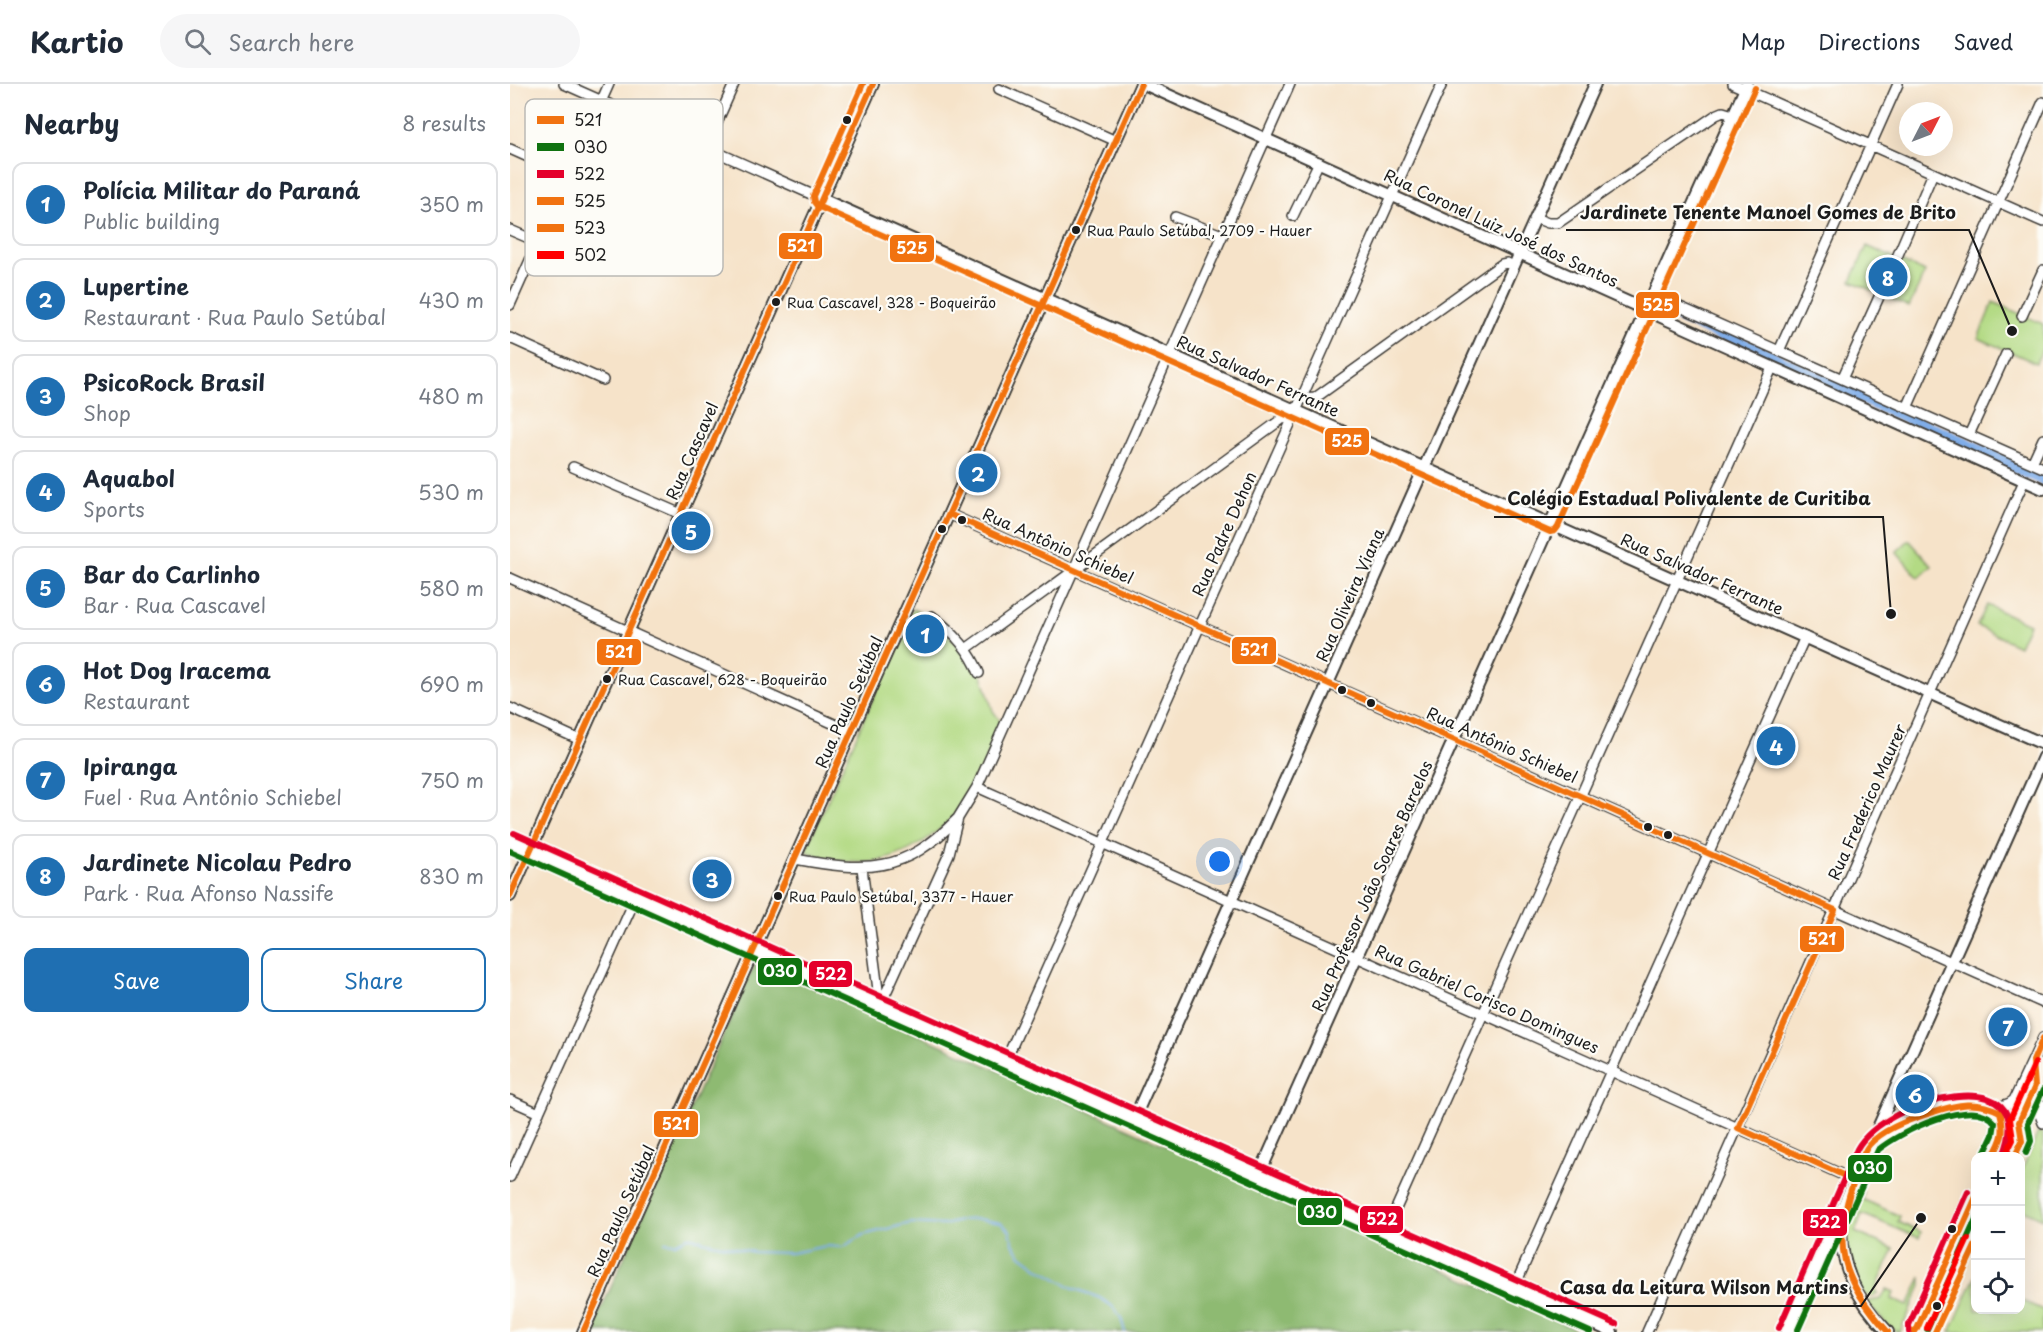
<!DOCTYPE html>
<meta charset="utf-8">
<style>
body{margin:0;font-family:"Playpen Sans",sans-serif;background:#f6f6f7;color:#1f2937}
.controls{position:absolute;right:18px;bottom:18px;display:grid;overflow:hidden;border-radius:12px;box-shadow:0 6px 24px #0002}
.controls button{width:54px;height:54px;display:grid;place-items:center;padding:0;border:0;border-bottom:2px solid #e0e1e3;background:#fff;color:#1f2937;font:30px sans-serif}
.compass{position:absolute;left:1389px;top:18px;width:54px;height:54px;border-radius:50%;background:#fff;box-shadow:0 6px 24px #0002;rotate:48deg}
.you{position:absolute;left:710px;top:778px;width:21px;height:21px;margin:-15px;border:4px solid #fff;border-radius:50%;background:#1a73e8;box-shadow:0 0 0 9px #1a73e833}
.badge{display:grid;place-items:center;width:39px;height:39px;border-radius:50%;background:#1f6fb2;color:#fff;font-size:20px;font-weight:700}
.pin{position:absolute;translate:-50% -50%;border:3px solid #fff;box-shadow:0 2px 6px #0006}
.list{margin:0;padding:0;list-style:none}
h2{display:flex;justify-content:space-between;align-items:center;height:78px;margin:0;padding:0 24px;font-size:26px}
h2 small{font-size:20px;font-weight:400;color:#747a83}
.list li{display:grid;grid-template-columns:39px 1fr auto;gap:18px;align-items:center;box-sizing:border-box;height:84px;margin:0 12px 12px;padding:0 12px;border:2px solid #e0e1e3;border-radius:12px}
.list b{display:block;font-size:22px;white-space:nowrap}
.list p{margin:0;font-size:20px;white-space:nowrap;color:#747a83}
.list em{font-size:20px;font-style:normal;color:#747a83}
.actions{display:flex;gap:12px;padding:18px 24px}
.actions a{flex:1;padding:14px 0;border:2px solid #1f6fb2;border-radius:12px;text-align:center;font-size:21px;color:#1f6fb2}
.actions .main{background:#1f6fb2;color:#fff}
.icon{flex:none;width:33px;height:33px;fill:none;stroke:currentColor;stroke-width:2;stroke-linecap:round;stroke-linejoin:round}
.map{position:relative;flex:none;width:1533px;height:1248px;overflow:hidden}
header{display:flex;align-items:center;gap:36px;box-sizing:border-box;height:84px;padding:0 30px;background:#fff;border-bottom:2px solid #e0e1e3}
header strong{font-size:28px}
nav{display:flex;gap:33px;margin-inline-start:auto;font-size:21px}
.search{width:420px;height:54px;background:#f6f6f7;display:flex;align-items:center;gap:15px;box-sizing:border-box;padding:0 21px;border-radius:33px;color:#747a83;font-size:22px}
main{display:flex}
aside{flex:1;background:#fff}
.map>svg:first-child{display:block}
.green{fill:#b3da84;stroke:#687b50;stroke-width:1.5}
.forest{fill:#8eba72;stroke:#556b47;stroke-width:1.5}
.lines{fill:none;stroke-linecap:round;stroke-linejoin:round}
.stream{stroke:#7fade9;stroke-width:2}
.river{stroke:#7fade9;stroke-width:14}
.minor-casing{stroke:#3d3a36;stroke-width:12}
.major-casing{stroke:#3d3a36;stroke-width:14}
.minor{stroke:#fff;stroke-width:9}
.major{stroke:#fff;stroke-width:10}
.bus-1-casing{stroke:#fdfcf7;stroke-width:10}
.bus-2-casing{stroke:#fdfcf7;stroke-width:10}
.bus-3-casing{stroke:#fdfcf7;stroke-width:10}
.bus-4-casing{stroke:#fdfcf7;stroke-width:10}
.bus-5-casing{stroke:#fdfcf7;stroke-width:10}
.bus-6-casing{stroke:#fdfcf7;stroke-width:10}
.bus-1{stroke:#f17210;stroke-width:6}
.bus-2{stroke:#107210;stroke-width:6}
.bus-3{stroke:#e4002b;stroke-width:6}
.bus-4{stroke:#f17210;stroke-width:6}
.bus-5{stroke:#f17210;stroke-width:6}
.bus-6{stroke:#f00;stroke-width:6}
.bus-dot{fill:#1c1c1c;stroke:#fdfcf7;stroke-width:2}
.labels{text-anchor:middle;stroke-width:4.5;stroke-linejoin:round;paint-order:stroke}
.bus-label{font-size:14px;fill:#1c1c1c;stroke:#fdfcf7;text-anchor:start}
.street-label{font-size:16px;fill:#1c1c1c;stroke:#fdfcf7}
.key{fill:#fdfcf7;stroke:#bab9b5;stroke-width:1.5}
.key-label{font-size:16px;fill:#1c1c1c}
.leader{fill:none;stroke:#1c1c1c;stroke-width:2}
.callout-dot{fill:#1c1c1c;stroke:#fdfcf7;stroke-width:2}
.callout-label{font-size:18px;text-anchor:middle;font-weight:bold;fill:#1c1c1c;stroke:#fdfcf7;stroke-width:4.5;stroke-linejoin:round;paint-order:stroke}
.line-badge{stroke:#fdfcf7;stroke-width:2}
.badge-label{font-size:16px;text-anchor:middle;font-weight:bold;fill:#fff}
</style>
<header>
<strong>Kartio</strong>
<div class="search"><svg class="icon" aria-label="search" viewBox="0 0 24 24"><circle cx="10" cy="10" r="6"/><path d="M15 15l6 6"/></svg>Search here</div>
<nav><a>Map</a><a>Directions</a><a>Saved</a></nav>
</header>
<main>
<aside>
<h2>Nearby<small>8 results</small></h2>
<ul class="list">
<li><span class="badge">1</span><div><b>Polícia Militar do Paraná</b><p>Public building</p></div><em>350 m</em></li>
<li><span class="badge">2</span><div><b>Lupertine</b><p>Restaurant · Rua Paulo Setúbal</p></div><em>430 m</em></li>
<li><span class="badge">3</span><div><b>PsicoRock Brasil</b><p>Shop</p></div><em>480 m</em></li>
<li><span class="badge">4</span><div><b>Aquabol</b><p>Sports</p></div><em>530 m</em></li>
<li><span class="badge">5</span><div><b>Bar do Carlinho</b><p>Bar · Rua Cascavel</p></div><em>580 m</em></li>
<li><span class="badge">6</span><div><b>Hot Dog Iracema</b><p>Restaurant</p></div><em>690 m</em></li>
<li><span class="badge">7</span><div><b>Ipiranga</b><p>Fuel · Rua Antônio Schiebel</p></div><em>750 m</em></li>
<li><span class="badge">8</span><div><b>Jardinete Nicolau Pedro</b><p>Park · Rua Afonso Nassife</p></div><em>830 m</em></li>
</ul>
<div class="actions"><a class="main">Save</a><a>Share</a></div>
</aside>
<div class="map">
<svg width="1533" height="1248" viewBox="0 0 1533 1248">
<rect width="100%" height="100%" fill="#fdfcf7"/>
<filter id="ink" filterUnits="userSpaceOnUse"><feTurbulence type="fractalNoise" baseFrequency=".0167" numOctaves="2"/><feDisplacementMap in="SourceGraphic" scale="12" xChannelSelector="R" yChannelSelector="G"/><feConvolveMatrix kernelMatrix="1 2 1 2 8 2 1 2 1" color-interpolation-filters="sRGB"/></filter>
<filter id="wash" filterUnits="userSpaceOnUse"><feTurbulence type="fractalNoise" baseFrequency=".008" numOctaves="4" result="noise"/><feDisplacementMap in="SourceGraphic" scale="24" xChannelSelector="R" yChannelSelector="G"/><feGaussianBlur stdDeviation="1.35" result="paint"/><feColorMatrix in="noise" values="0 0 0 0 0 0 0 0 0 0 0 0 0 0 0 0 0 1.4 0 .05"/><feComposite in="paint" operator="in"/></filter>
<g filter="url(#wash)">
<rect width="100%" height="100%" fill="#f6e3c9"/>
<path class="green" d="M 1357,162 L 1415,188 L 1399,223 L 1341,197 Z
M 1483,218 L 1533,240 L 1533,264 L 1526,279 L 1468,254 Z
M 1399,456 L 1422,482 L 1409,494 L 1386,468 Z
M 1477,521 L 1519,540 L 1509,562 L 1467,542 Z
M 403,525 L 422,534 L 433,543 L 472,591 L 483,627 L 492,639 C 478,670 466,703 446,730 C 439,739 430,745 421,752 C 380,783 342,785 295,767 Z
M 1528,1048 L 1533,1049 L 1533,1135 L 1512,1125 L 1511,1128 L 1511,1089 Z
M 1350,1107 L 1354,1108 L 1352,1115 L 1390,1132 L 1388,1138 L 1411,1148 L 1409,1154 L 1352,1130 L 1345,1148 L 1384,1165 L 1365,1207 L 1368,1209 C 1361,1215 1355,1212 1348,1207 C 1339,1175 1325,1135 1350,1107 Z
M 1411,1193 L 1411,1202 L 1390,1248 L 1382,1246 L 1355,1218 L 1371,1215 L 1377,1205 L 1384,1208 L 1382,1215 L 1398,1222 Z
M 1465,1193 L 1466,1226 L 1510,1226 L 1511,1216 L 1533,1226 L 1533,1248 L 1440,1248 Z"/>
<path class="forest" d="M 246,878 L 1072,1248 L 81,1248 Z"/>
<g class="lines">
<path class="stream" d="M 155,1158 L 165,1159 L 177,1153 L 183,1153 L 193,1157 L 244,1168 L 281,1169 L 316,1162 L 333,1163 L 353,1151 L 401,1139 L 434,1141 L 453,1136 L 468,1135 L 491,1139 L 500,1147 L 503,1160 L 511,1171 L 531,1186 L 563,1204 L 590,1214 L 602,1222 L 611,1234 L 615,1248"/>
<path class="river" d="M 1148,222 L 1533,395"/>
</g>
</g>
<g filter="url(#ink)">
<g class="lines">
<defs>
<path id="minor" d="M 54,0 L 312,115
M 1223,0 L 1533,138
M 489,5 L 606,57
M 196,63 L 224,0
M 0,65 L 58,91
M 783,132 L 809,78
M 665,133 L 712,151
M 1025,134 L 1038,139 L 1048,139 L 1206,31 L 1213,28 L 1223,31
M 0,146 L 28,158
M 1387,173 L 1423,89
M 1143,211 L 1533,384
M 0,221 L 99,0
M 1512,232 L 1533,186
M 0,254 L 93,296
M 1269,267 L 1388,0
M 1332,295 L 1369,213
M 791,315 L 805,314 L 992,180 L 997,179 L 1004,182
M 1397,324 L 1533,18
M 1459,351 L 1496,270
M 1522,379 L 1533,355
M 63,383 L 171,430
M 439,430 L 1533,919
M 0,494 L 342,648
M 422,532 C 442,547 460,566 469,589
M 456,565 L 772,335 L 783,333
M 0,624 L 70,656
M 467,703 L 1344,1096
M 285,775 C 356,788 394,790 447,735
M 352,784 L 370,921
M 370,922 L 439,770 L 448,734 L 467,703 L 780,0
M 495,978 L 932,0
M 0,1016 L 29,1029
M 1533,1021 L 1530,1031 L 1533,1039
M 1360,1060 C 1386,1043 1414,1025 1445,1021 C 1464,1018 1489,1029 1504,1016 L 1533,954
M 0,1093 L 126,813
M 876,1147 L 1262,284
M 1004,1204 L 1295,553
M 1137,1248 L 1514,397"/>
<path id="major" d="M 634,0 L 1533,405
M 312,115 L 1533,660
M 0,757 L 1102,1248
M 0,812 L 363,0
M 624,1035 L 1085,0
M 749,1091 L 1237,0
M 1333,1130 C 1325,1176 1347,1217 1378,1248
M 73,1248 L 631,0
M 1277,1248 L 1533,673"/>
</defs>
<use href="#minor" class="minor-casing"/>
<use href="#major" class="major-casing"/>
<use href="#minor" class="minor"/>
<use href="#major" class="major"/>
<defs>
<path id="bus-1" d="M 439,430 L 1325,826 L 1228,1044 L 1344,1096
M 0,812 L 363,0
M 73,1248 L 631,0
M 1378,1248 C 1332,1197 1320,1160 1345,1094 C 1349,1084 1352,1069 1359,1061 C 1374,1044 1403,1034 1424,1028 C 1447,1020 1467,1016 1490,1028 C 1495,1048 1493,1054 1483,1072
M 1403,1248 L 1407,1245 L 1466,1113"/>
<path id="bus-2" d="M 0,767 L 1080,1248
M 1516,1069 L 1521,1057 L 1518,1039 L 1533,1006
M 1417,1245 L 1466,1135
M 1287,1248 L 1368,1066 C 1388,1049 1464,1010 1485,1039 L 1483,1051 L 1475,1068"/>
<path id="bus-3" d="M 4,749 L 1106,1240
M 1269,1244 L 1347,1065 C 1375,1014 1533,973 1493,1072
M 1399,1248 L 1399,1241 L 1458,1108"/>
<path id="bus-4" d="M 353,0 L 303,112 L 304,118 L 307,122 L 1040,448 L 1045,447 L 1048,443 L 1245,4"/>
<path id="bus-5" d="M 1505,1072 L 1512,1057 L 1509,1038 L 1525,1002 L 1523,977 L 1533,954
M 1425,1248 L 1466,1160"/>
<path id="bus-6" d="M 1497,1068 L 1503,1056 L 1500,1035 L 1525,979
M 1417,1244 L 1458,1155"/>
</defs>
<use href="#bus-1" class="bus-1-casing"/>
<use href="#bus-2" class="bus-2-casing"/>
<use href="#bus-3" class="bus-3-casing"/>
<use href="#bus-4" class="bus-4-casing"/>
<use href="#bus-5" class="bus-5-casing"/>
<use href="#bus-6" class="bus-6-casing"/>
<use href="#bus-1" class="bus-1"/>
<use href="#bus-2" class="bus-2"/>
<use href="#bus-3" class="bus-3"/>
<use href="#bus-4" class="bus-4"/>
<use href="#bus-5" class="bus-5"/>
<use href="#bus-6" class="bus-6"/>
</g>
</g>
<g class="bus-dot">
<circle cx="337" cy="36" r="5"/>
<circle cx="566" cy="146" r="5"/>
<circle cx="266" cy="218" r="5"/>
<circle cx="452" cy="436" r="5"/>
<circle cx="432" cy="445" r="5"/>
<circle cx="97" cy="595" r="5"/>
<circle cx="832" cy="606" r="5"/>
<circle cx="861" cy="619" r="5"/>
<circle cx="1138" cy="743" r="5"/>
<circle cx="1158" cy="751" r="5"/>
<circle cx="268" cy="812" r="5"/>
<circle cx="1442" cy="1145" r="5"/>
<circle cx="1427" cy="1222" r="5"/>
</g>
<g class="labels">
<g class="bus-label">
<text x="577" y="152">Rua Paulo Setúbal, 2709 - Hauer</text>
<text x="277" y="224">Rua Cascavel, 328 - Boqueirão</text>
<text x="108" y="601">Rua Cascavel, 628 - Boqueirão</text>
<text x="279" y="818">Rua Paulo Setúbal, 3377 - Hauer</text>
</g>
<g class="street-label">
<text transform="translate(991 144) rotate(25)" y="6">Rua Coronel Luiz José dos Santos</text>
<text transform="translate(748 292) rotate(24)" y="6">Rua Salvador Ferrante</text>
<text transform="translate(182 367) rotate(-66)" y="6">Rua Cascavel</text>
<text transform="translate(714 450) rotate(-66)" y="6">Rua Padre Dehon</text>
<text transform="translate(548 462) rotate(24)" y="6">Rua Antônio Schiebel</text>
<text transform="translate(1192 490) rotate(24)" y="6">Rua Salvador Ferrante</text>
<text transform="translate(840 511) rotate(-66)" y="6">Rua Oliveira Viana</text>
<text transform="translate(339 618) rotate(-66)" y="6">Rua Paulo Setúbal</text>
<text transform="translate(992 661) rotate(24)" y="6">Rua Antônio Schiebel</text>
<text transform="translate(1357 718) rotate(-66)" y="6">Rua Frederico Maurer</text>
<text transform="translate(862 802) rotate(-66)" y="6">Rua Professor João Soares Barcelos</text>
<text transform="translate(977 915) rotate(24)" y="6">Rua Gabriel Corisco Domingues</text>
<text transform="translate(111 1127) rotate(-66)" y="6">Rua Paulo Setúbal</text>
</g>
</g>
<rect x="15" y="15" width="198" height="177" rx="9" class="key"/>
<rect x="27" y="32" width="27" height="8" fill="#f17210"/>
<rect x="27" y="59" width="27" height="8" fill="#107210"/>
<rect x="27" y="86" width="27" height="8" fill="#e4002b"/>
<rect x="27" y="113" width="27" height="8" fill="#f17210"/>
<rect x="27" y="140" width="27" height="8" fill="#f17210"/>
<rect x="27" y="167" width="27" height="8" fill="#f00"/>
<g class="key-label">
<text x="64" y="42">521</text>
<text x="64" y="69">030</text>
<text x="64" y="96">522</text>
<text x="64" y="123">525</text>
<text x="64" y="150">523</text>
<text x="64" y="177">502</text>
</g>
<path class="leader" d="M1502 247L1459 146H1056M1381 530L1373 433H984M1411 1134L1351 1222H1036"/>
<g class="callout-dot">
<circle cx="1502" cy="247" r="6"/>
<circle cx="1381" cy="530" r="6"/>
<circle cx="1411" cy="1134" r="6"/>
</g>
<g class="callout-label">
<text x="1258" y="135">Jardinete Tenente Manoel Gomes de Brito</text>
<text x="1179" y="421">Colégio Estadual Polivalente de Curitiba</text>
<text x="1194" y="1210">Casa da Leitura Wilson Martins</text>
</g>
<g class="line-badge">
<rect x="268" y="148" width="45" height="28" rx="6" fill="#f17210"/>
<rect x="379" y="150" width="46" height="29" rx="6" fill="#f17210"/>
<rect x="1125" y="207" width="45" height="28" rx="6" fill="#f17210"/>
<rect x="814" y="343" width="46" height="29" rx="6" fill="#f17210"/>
<rect x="721" y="552" width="46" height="29" rx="6" fill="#f17210"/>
<rect x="86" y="554" width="46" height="28" rx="6" fill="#f17210"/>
<rect x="1289" y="841" width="46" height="28" rx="6" fill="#f17210"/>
<rect x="247" y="873" width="46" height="29" rx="6" fill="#107210"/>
<rect x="298" y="876" width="45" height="28" rx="6" fill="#e4002b"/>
<rect x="143" y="1026" width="46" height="28" rx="6" fill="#f17210"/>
<rect x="1337" y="1070" width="46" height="29" rx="6" fill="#107210"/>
<rect x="787" y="1113" width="46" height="29" rx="6" fill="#107210"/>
<rect x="849" y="1121" width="45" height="29" rx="6" fill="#e4002b"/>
<rect x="1292" y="1124" width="46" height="29" rx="6" fill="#e4002b"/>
</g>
<g class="badge-label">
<text x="291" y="168">521</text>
<text x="402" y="170">525</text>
<text x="1148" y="227">525</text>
<text x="837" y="363">525</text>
<text x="744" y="572">521</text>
<text x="109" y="574">521</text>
<text x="1312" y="861">521</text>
<text x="270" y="893">030</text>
<text x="321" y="896">522</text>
<text x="166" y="1046">521</text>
<text x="1360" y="1090">030</text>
<text x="810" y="1134">030</text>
<text x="872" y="1141">522</text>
<text x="1315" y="1144">522</text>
</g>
</svg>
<div class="controls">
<button>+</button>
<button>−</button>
<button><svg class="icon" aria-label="locate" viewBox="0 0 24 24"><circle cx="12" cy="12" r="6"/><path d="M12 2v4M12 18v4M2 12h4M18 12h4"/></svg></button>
</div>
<svg class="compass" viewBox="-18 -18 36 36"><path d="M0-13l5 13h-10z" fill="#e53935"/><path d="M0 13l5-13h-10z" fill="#747a83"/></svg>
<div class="you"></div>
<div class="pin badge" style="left:415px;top:550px">1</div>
<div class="pin badge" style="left:468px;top:389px">2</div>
<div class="pin badge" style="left:202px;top:795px">3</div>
<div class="pin badge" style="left:1266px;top:662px">4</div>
<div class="pin badge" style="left:181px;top:447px">5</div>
<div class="pin badge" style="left:1405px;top:1010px">6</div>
<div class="pin badge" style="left:1498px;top:943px">7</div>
<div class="pin badge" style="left:1378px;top:193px">8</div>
</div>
</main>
